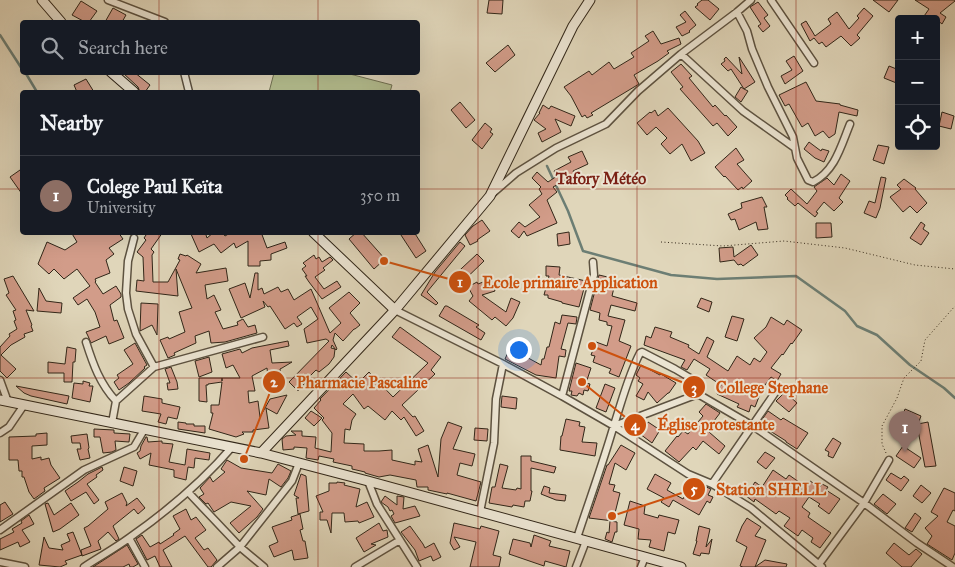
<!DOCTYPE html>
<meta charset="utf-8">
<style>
body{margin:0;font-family:"IM FELL Great Primer",serif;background:#20242c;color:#f1f3f6}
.controls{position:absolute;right:15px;top:15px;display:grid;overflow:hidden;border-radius:5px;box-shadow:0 5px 20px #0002}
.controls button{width:45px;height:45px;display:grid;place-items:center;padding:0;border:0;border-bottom:1px solid #363941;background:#171b24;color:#f1f3f6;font:25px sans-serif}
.you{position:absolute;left:518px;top:349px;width:18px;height:18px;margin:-12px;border:4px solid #fff;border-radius:50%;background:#1a73e8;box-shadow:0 0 0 8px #1a73e833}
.badge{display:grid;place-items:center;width:32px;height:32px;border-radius:50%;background:#0f766e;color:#fff;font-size:16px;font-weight:700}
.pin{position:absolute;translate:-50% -41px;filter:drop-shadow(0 1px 2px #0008)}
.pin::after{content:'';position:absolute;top:26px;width:18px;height:15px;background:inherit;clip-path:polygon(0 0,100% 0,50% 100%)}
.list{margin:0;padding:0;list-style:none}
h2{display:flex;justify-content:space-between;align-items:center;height:65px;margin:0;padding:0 20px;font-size:21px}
h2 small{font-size:16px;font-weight:400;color:#9ea1a6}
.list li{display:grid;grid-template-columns:32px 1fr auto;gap:15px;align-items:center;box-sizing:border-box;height:80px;padding:0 20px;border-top:1px solid #363941}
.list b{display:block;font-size:19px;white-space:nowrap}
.list p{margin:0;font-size:16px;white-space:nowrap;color:#9ea1a6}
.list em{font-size:16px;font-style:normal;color:#9ea1a6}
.icon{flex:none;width:28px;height:28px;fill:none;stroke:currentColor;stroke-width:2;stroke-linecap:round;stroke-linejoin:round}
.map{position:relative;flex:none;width:955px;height:567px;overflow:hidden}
.search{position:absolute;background:#171b24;box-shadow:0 5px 20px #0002;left:20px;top:20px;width:400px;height:55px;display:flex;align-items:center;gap:12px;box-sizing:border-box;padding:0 18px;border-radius:5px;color:#9ea1a6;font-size:19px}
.panel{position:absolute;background:#171b24;box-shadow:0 5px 20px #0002;left:20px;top:90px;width:400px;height:145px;border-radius:5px}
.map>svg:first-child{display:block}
.green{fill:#b6bd8d;stroke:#747252}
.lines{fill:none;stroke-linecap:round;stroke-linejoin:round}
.stream{stroke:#6c7e74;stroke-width:2.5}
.building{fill:#d29c89;stroke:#312618}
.street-casing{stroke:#5d5240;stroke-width:9}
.secondary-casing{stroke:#312618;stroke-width:11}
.path{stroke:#312618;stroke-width:1;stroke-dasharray:1 2.5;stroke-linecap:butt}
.street{stroke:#ebe4d2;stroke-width:6}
.secondary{stroke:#ebe4d2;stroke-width:9}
.grid{fill:none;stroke:#8f2418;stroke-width:1;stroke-opacity:0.55}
.labels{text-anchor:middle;stroke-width:4;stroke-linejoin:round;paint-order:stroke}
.neighbourhood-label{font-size:16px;font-weight:bold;fill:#7a1f14;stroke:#ebe4d2}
.leader{fill:none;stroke:#cd510e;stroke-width:2}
.callout-dot{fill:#cd510e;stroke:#ebe4d2;stroke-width:2}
.mark-label{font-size:15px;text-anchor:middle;font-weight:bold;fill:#fff}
.callout-label{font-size:16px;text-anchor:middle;font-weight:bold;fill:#cd510e;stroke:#ebe4d2;stroke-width:4;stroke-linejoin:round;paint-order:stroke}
</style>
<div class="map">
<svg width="955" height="567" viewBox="0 0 955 567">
<rect width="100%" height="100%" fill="#e0d6ba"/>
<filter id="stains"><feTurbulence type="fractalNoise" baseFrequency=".004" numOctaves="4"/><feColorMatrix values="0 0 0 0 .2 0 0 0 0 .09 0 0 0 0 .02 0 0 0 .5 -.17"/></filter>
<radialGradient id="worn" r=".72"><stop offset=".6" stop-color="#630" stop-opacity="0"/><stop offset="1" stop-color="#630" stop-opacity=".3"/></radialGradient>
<path class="green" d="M 274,73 L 346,73 L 392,85 L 390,92 L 269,92 Z"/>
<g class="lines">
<path class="stream" d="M 0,35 L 22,69
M 25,72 L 37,92
M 547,166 L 568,211 L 583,251 L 671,275 L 717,279 L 796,276 L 845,311 L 857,326 L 877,335 L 910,365 L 944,388 L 955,398"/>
</g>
<path class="building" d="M 489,0 L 503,0 L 502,14 L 487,13 Z
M 702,0 L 708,0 L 719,9 L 710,20 L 695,7 L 698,5 L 697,4 Z
M 873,0 L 898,0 L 889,12 Z
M 915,0 L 955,0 L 955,1 L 940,13 L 946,17 L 942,24 L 936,19 L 922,19 L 929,9 Z
M 81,1 L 97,11 L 89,22 L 85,22 L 72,15 Z
M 758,2 L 768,15 L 764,18 L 770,26 L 763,32 L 758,26 L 761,24 L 750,7 Z
M 113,8 L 126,15 L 122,22 L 105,22 Z
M 864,8 L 873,16 L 857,35 L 860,38 L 851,46 L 841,36 L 826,47 L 822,42 L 819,44 L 814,38 L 810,41 L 801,24 L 806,21 L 815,36 L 831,24 L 828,19 L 837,12 L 849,29 L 859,18 L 857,16 Z
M 685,11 L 696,25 L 689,31 L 690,32 L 682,36 L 676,27 L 686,22 L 680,15 Z
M 653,31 L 661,44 L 679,38 L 681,44 L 667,51 L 669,53 L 658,61 L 634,75 L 639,84 L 591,113 L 593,115 L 587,118 L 585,115 L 582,117 L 571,96 L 564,87 L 589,71 L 592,75 L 609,62 L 614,69 L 634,57 L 631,53 L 649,41 L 645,36 Z
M 508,45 L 515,55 L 495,72 L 486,63 Z
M 794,56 L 803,71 L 785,84 L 781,76 L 792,70 L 786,61 Z
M 726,57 L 742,74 L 739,57 L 755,82 L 744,89 L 748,91 L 741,102 L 735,97 L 741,87 L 744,89 L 731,69 L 728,71 L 721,64 L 725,61 L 724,59 Z
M 681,64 L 692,76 L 689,78 L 713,107 L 715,105 L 725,116 L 726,115 L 737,127 L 728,136 L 717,123 L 713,126 L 680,89 L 683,87 L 671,72 Z
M 889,66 L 899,70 L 899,84 L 884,78 Z
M 122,72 L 134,72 L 150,85 L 145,92 L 140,92 L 138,87 Z
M 86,79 L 94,92 L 77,92 L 74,85 Z
M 806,82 L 816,101 L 840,104 L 840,105 L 858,110 L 857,116 L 839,112 L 835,134 L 829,138 L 823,131 L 815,136 L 808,123 L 802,127 L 789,104 L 785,106 L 779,95 Z
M 460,102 L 475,120 L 466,128 L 451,110 Z
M 543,105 L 549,109 L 551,106 L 575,116 L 571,126 L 555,119 L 561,132 L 542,142 L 538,133 L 546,129 L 534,120 L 540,113 L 539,113 Z
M 668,108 L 698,141 L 705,153 L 691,161 L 682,144 L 670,154 L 661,144 L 667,138 L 656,127 L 647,135 L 637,123 L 650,112 L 651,113 L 655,110 L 658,116 Z
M 942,112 L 954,116 L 951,129 L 939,126 Z
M 485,123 L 492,129 L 490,132 L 493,134 L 482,149 L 472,140 Z
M 809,142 L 821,151 L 822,149 L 829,151 L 824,162 L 815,158 L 804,149 Z
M 878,145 L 889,147 L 884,164 L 873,160 Z
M 736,148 L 744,160 L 737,164 L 752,181 L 743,189 L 742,187 L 738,190 L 725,176 L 724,177 L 715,167 Z
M 582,151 L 588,164 L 573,171 L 575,175 L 553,187 L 557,192 L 547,200 L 557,223 L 527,236 L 524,231 L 519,238 L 511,231 L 519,222 L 525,227 L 540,217 L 529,205 L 542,194 L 539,189 L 541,187 L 532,178 L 537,172 L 548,182 L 557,176 L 554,171 L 571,162 L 568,157 Z
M 20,170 L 22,173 L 22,194 L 10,177 Z
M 841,174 L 850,181 L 839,198 L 843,202 L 834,211 L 824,202 L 816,212 L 818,213 L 815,217 L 798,203 L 795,206 L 787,199 L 788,198 L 785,195 L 791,189 L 807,204 L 817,191 L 814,187 L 827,178 L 834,185 Z
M 881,177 L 886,178 L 880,208 L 876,218 L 864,213 L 869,201 L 875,203 Z
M 904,179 L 916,188 L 915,189 L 927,203 L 917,213 L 910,206 L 903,212 L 890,197 L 901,189 L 897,185 Z
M 762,197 L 767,207 L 764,207 L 768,229 L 758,230 L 756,222 L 739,230 L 735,219 L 731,220 L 728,214 L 742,208 L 741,203 Z
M 482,220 L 490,231 L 477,240 L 478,241 L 470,245 L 465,235 L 473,226 Z
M 921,222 L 925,225 L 923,229 L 929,233 L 921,245 L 910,238 Z
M 816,223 L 831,223 L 832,237 L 816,238 Z
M 71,232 L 118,232 L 123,239 L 109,248 L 114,254 L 106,260 L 110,273 L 95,279 L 96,281 L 95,282 L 103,294 L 116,286 L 121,294 L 121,297 L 110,305 L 114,321 L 117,320 L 124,338 L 109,344 L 106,336 L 91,343 L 88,336 L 86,332 L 100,327 L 95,312 L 87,299 L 78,305 L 73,298 L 90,286 L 77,269 L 64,279 L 54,269 L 49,274 L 38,264 L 47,242 L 65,250 L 77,242 Z
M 148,232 L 163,232 L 151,249 L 154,252 L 152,255 L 153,282 L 168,282 L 180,260 L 178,259 L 180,254 L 186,256 L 187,255 L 201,264 L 196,273 L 226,268 L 228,281 L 205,285 L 207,299 L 214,295 L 221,310 L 215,312 L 223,329 L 238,325 L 237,322 L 243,319 L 248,327 L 255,325 L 257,333 L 225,342 L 211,343 L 209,331 L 195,336 L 196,343 L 174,353 L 175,355 L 168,358 L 160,340 L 168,337 L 169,339 L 185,332 L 179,312 L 192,308 L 176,269 L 178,296 L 136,291 L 137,280 L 144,281 L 143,257 L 137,252 L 146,240 L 144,238 Z
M 195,232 L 205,232 L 207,238 L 214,232 L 222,232 L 225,236 L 232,232 L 261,232 L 267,248 L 285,242 L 287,248 L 271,254 L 271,260 L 260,261 L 260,266 L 248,266 L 248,241 L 236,248 L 234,243 L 221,253 L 214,244 L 199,252 L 191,234 Z
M 357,232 L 361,232 L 385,259 L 374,269 L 349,239 Z
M 399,232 L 414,232 L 426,251 L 416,258 Z
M 569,232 L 570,244 L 558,246 L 557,234 Z
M 460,242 L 465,246 L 427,292 L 438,303 L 436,305 L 421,295 L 435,272 Z
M 751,245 L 758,255 L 743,266 L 741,264 L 738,265 L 734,260 L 720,262 L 719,248 L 733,247 L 734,257 Z
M 477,254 L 484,261 L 455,289 L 447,282 Z
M 314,255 L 316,259 L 319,257 L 322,262 L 330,257 L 333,260 L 323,268 L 325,270 L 315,277 L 324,289 L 337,281 L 341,287 L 322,299 L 309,282 L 305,276 L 307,276 L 302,269 L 306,266 L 303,263 Z
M 546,266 L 560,267 L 559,275 L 586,281 L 579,307 L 562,303 L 562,302 L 548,298 L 548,295 L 544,295 L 549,276 L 546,276 Z
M 255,273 L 258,273 L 258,290 L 262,288 L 264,294 L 278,287 L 281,292 L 288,289 L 294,300 L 311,289 L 330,333 L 341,323 L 329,308 L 349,292 L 360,303 L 350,313 L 360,325 L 355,329 L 354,329 L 343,341 L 335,333 L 333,340 L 337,349 L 336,350 L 332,345 L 331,348 L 335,349 L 334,357 L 329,364 L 319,372 L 316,370 L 304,382 L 305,383 L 298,391 L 289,382 L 329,341 L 326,339 L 307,343 L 304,329 L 318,319 L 311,307 L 297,317 L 302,324 L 297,327 L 294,323 L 285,329 L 270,306 L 268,307 L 263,301 L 265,307 L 241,318 L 229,289 L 245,283 L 250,298 Z
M 599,275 L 616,279 L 612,296 L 637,303 L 635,311 L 611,305 L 608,316 L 625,320 L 619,341 L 631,346 L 619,377 L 609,373 L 611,369 L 593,362 L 595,356 L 591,355 L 596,342 L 607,346 L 612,326 L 607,325 L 607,322 L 599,320 L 600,313 L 590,310 Z
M 13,276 L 34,311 L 26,310 L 32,325 L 31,326 L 33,331 L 24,334 L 25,337 L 11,345 L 1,355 L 16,369 L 7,378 L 0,371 L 0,347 L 10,336 L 9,334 L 17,329 L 14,321 L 16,320 L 13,311 L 16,310 L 6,295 L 9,293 L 4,279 Z
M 491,279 L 495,291 L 482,295 L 506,312 L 511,298 L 520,302 L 513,318 L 506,326 L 495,317 L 492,320 L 469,301 L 473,296 L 468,287 L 477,282 L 478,284 Z
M 39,288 L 46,301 L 62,303 L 61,313 L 37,311 Z
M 701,298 L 712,302 L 709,312 L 697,307 Z
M 141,303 L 158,304 L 157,335 L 152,325 L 140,331 Z
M 445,306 L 447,306 L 479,325 L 476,327 L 485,333 L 481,340 L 439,316 Z
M 562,315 L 577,317 L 576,324 L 568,323 L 561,349 L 566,350 L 565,357 L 559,356 L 556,378 L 536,375 L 505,359 L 510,348 L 541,365 L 542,359 L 544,359 L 547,347 L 549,347 L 555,322 L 560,324 Z
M 732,316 L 744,319 L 737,341 L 725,337 Z
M 771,317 L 784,325 L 787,320 L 802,330 L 792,344 L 791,343 L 783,355 L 782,354 L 771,368 L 781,374 L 777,381 L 771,377 L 762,389 L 755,407 L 751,405 L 749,412 L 737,407 L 739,404 L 717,394 L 721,385 L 706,375 L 710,369 L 694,359 L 687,370 L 681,367 L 685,360 L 644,345 L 646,336 L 651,338 L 655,327 L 672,332 L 670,337 L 689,345 L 688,347 L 699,354 L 707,337 L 714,341 L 707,357 L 728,371 L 737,356 L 750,365 L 754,358 L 760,362 L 767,352 L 754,338 L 766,327 Z
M 400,327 L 441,357 L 431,370 L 435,374 L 402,405 L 413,417 L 415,416 L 424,431 L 416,436 L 404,417 L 401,420 L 392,411 L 385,420 L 368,406 L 364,409 L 353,394 L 343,404 L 356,414 L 352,420 L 350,430 L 345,429 L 344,443 L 364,444 L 364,451 L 379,451 L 392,450 L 392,460 L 415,465 L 415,461 L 422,462 L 418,449 L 428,445 L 438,477 L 441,439 L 448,422 L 462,427 L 453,449 L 475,454 L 472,466 L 460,463 L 457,475 L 481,482 L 476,501 L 447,493 L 447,494 L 428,490 L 428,487 L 417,487 L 416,480 L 390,475 L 379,477 L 365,473 L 365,472 L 352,469 L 352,466 L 333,462 L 334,459 L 319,456 L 318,460 L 306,458 L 307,448 L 294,447 L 294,449 L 283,450 L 282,439 L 286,436 L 296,435 L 291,431 L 302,431 L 302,436 L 316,437 L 315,448 L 331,452 L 332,433 L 322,420 L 324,418 L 314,408 L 321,400 L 320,399 L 346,372 L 358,383 L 369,372 L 393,397 L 428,363 L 392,337 Z
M 288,341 L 289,346 L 270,350 L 272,363 L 292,362 L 282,368 L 280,369 L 281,377 L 268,378 L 267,368 L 252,376 L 255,391 L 248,391 L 249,403 L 258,401 L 260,417 L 270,399 L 287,395 L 277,414 L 266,408 L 269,428 L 253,430 L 253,432 L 242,432 L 244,434 L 236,437 L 209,429 L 213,413 L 211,413 L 211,405 L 219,405 L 222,382 L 208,384 L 208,385 L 206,385 L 207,402 L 199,401 L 199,378 L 222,378 L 222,381 L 222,378 L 240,378 L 233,365 L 226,368 L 222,354 L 240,349 L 242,353 L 252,348 Z
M 135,343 L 147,365 L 144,367 L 145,368 L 129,383 L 119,390 L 114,382 L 119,378 L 117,375 L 133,364 L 124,350 Z
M 67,347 L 76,349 L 75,362 L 73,362 L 72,382 L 64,382 L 64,373 L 48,373 L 48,362 L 65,364 Z
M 209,357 L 212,372 L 199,377 L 195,361 Z
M 576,363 L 591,368 L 586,383 L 590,384 L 588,391 L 584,390 L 583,395 L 579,393 L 577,396 L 571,395 L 572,391 L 569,391 Z
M 641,365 L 660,375 L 661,374 L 676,383 L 669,393 L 668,393 L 657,403 L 648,392 L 644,400 L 636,396 L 643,384 L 638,381 L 640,378 L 636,375 Z
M 171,367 L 177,382 L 178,389 L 168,390 L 167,383 L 170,383 L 165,369 Z
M 83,381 L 90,383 L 89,386 L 93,386 L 90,402 L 72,398 L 74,383 L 83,384 Z
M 605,384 L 615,388 L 606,412 L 596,408 Z
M 16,386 L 69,396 L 67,404 L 31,396 L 24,393 Z
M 785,392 L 797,403 L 789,412 L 776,401 Z
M 144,396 L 162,399 L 162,403 L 180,407 L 177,419 L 168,417 L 166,424 L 158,422 L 161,414 L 142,411 Z
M 502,396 L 517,398 L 516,409 L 501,407 Z
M 706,404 L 720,413 L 707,430 L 709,432 L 725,446 L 719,454 L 703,441 L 696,450 L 693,447 L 679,462 L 665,451 L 677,436 L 678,437 L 683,431 L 688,434 L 703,416 L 699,412 Z
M 905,409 L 921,416 L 918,424 L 928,422 L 936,466 L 925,467 L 917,425 L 916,427 L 901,421 Z
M 311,411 L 322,418 L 314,426 L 305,418 Z
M 768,411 L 781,420 L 783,418 L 808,433 L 797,449 L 786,442 L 786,441 L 759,424 Z
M 566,419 L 580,422 L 579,426 L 585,427 L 582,442 L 597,443 L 595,456 L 560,450 L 561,436 L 562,436 Z
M 178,422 L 186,423 L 186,424 L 194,424 L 194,426 L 205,426 L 205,433 L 178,429 Z
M 648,422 L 660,430 L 652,443 L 640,434 Z
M 475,428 L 488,429 L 487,441 L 474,440 Z
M 94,429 L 114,430 L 114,433 L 130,434 L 129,442 L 115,441 L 116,450 L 112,452 L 103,453 L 100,437 L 94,437 Z
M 47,433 L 47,445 L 32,446 L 32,459 L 41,457 L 41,460 L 49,458 L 51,465 L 60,478 L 44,488 L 45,491 L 34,499 L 29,492 L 24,477 L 22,477 L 22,471 L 19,471 L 18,460 L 9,460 L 9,437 L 36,436 L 36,434 Z
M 87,434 L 89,448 L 88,449 L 90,458 L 80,460 L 77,449 L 81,449 L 80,443 L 72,443 L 71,436 Z
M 146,437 L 147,437 L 148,442 L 162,441 L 162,443 L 173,444 L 169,462 L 185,465 L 187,449 L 210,453 L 209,460 L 195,458 L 194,468 L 188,467 L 186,480 L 174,477 L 174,470 L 149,465 L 151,453 L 140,459 L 137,453 L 140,451 L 141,446 Z
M 833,438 L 841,443 L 833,458 L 828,456 L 829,452 L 825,450 Z
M 621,445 L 635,453 L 626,470 L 615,463 L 609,484 L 615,485 L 613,491 L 620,493 L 613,521 L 589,518 L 607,465 L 608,465 Z
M 903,446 L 921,458 L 914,468 L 896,456 Z
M 765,452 L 775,458 L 766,469 L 757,462 Z
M 521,456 L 531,456 L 531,461 L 556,467 L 554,473 L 531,468 L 531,491 L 532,491 L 530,501 L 525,501 L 524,507 L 513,505 L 512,507 L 489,503 L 492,487 L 495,487 L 500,464 L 508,466 L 502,488 L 516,490 L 517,488 L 521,489 Z
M 227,460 L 241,468 L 272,473 L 278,464 L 291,471 L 288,478 L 281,487 L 269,479 L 266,495 L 247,491 L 263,509 L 257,517 L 239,533 L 230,523 L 251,506 L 231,502 L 214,512 L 208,503 L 206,504 L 199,497 L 204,494 L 200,488 L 210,477 L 213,482 L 225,472 L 221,469 Z
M 102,467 L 103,470 L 96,475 L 97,477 L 87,484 L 99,500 L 94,504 L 86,492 L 71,501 L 65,491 L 78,482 L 88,474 Z
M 124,467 L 137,471 L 133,486 L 120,481 Z
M 773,470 L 786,479 L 789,475 L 806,487 L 810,481 L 820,487 L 822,484 L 828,487 L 826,490 L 840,499 L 829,514 L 818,506 L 820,504 L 809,497 L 802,507 L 810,513 L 808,517 L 831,533 L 820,548 L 811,542 L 813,538 L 802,530 L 798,536 L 784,526 L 790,518 L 779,511 L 776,514 L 755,499 L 754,502 L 746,496 L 755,482 L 762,487 Z
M 891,473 L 901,479 L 904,476 L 909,480 L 901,491 L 886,480 Z
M 301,474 L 306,476 L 309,511 L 298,514 L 296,498 L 299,498 L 294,495 Z
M 655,474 L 671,483 L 667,490 L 683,499 L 691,485 L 702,491 L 704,486 L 711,489 L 708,495 L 713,497 L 710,503 L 707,501 L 699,515 L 673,500 L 669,507 L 661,502 L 664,498 L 647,489 Z
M 337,482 L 345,483 L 344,485 L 360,489 L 356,507 L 367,502 L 374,517 L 359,523 L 358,521 L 345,522 L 344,513 L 332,513 L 331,533 L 327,520 L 320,520 L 320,512 L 323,512 L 316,496 L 329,491 L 329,483 L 337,483 Z
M 921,485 L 931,493 L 922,503 L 913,496 Z
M 544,486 L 550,488 L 549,493 L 566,495 L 565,501 L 556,500 L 541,494 Z
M 944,488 L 955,493 L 955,511 L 953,510 L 947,522 L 955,526 L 955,553 L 952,560 L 927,544 L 932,536 L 925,528 L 938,516 L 931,512 Z
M 122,493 L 127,503 L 126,506 L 137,498 L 145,508 L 138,514 L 134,509 L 113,526 L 119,539 L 116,541 L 108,532 L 98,541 L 101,549 L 82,556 L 81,550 L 91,546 L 84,528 L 88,526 L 108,509 L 105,502 Z
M 883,494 L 896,504 L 887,514 L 874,504 Z
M 385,496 L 397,505 L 397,496 L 404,497 L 403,509 L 415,506 L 420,516 L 395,523 L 391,516 L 394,514 L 392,510 L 390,511 L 388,507 L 381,502 Z
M 630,501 L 645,506 L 644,514 L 658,518 L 659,515 L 679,520 L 675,534 L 668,532 L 664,551 L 649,547 L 651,540 L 638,539 L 639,529 L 624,525 Z
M 5,502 L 13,514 L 0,522 L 0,505 Z
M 48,503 L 54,515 L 71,503 L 79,515 L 60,529 L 53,532 L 45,504 Z
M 186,509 L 191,520 L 196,517 L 206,530 L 195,538 L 204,550 L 208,548 L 217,560 L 211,567 L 208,567 L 185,536 L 163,550 L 172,567 L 160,567 L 155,556 L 147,560 L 136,539 L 142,535 L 150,547 L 159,542 L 160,544 L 174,535 L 173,534 L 180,529 L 173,516 Z
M 915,513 L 921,518 L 912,532 L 905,528 Z
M 300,514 L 303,529 L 300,530 L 303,541 L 305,541 L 308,558 L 294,560 L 292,550 L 274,557 L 269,546 L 278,542 L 272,527 L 292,520 L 291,517 Z
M 29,515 L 34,524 L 22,530 L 30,542 L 20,547 L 18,542 L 0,550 L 0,539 L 14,532 L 12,529 L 22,523 L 21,521 Z
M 747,518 L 761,527 L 755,536 L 766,540 L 755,567 L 743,567 L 740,566 L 747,547 L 736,541 L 742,526 Z
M 610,521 L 617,522 L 617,532 L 615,532 L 612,542 L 605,539 L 607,532 L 609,533 Z
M 379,523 L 383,531 L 387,530 L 388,537 L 371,544 L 376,545 L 364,552 L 356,538 Z
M 454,523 L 480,529 L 481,526 L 499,531 L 493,555 L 501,557 L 499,567 L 470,567 L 476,542 L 454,537 L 460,547 L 454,550 L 450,543 Z
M 410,526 L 423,544 L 425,548 L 434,543 L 441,557 L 433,561 L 431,556 L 419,561 L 415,550 L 401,532 Z
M 699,526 L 710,529 L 706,547 L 712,539 L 709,554 L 701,553 L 700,556 L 693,554 L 697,541 L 696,541 Z
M 73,532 L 82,555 L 65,561 L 67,564 L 60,567 L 39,565 L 44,537 L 49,548 L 63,550 L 61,545 L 70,541 L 67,534 Z
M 534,535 L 551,541 L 549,546 L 570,551 L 566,567 L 545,561 L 544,566 L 509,554 L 513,539 L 530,543 L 531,547 Z
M 894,543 L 909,555 L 916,549 L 922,554 L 911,567 L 902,567 L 886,553 Z
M 127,545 L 138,564 L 133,567 L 130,567 L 129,564 L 123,567 L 93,567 Z
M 765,560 L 787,564 L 786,567 L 755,567 Z"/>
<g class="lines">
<defs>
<path id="street" d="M 108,0 L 165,22
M 771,0 L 814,63
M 737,12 L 747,31 L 752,49 L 768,87 L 793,137 L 797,158 L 808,180 L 813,182 C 835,171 841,146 850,124
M 681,54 L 743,111 L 795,148
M 184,72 L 189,92
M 493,193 L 516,173 L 556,148 L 606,124 L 638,91 L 681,54 L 737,12 L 751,0
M 134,238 L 128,261 L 126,293 L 128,309 L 136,334 L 154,367
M 395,310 L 503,364 L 562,396 L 614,426 L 688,474 L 712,484 L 751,508 L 822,567
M 86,342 C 93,364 100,384 116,401
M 0,380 L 8,402
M 562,396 L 594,275 L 593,262
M 112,423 L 116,401 L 154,367 L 263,337
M 614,426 L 698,394 L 753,426 L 864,503 L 917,543 L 953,567
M 0,433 L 9,427 L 24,405
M 368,481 L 377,504 L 417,567
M 712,484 L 779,387
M 188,492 L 240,547 L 264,567
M 480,512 L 494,443 L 496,399 L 503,364
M 0,530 L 84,470 L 134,447 L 144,430
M 129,538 L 145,567
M 577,538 C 589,501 603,463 614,425 C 622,401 628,376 640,353 L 642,352 L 675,369 L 697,382 L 698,394
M 0,562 L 25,567
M 819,564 L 864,503 L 889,460
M 84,567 C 99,557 114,549 129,538 C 166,512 203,481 232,447
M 217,567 L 240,547 L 292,481 L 299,463
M 355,567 L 400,540
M 576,567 L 586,541
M 641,567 L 645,557"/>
<path id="secondary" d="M 42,0 L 61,22
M 111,72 L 134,92
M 313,232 L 395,310
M 0,400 L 261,453 L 368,481 L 681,567
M 261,453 L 395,310 L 490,196 L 573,26 L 590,0"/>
</defs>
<use href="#street" class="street-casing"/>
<use href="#secondary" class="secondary-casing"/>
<path class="path" d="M 661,242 L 723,246 L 784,241 L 845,248 L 915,265 L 955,269
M 886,453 L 882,444 L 882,426 L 897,398 L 904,378 L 921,361 L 925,340 L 955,306"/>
<use href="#street" class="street"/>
<use href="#secondary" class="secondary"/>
</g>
<path class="grid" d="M 159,0 L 159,22M 318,0 L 318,22M 478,0 L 478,567M 637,0 L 637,567M 796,0 L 796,567M 159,72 L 159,92M 318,72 L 318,92M 0,189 L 22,189M 418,189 L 955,189M 159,232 L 159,567M 318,232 L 318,567M 0,378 L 955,378"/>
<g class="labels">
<g class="neighbourhood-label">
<text x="601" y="184">Tafory Météo</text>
</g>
</g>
<path class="leader" d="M384 261L460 282M244 459L274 382M592 346L694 387M582 382L635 425M612 516L694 489"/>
<g class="callout-dot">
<circle cx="384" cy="261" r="5"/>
<circle cx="244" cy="459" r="5"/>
<circle cx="592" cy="346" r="5"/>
<circle cx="582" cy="382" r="5"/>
<circle cx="612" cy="516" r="5"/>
<circle cx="460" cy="282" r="12"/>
<circle cx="274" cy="382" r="12"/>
<circle cx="694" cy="387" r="12"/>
<circle cx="635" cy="425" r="12"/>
<circle cx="694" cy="489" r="12"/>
</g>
<g class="mark-label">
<text x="460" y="287">1</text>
<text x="274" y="387">2</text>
<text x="694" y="393">3</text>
<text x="635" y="430">4</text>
<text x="694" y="494">5</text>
</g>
<g class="callout-label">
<text x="570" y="288">Ecole primaire Application</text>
<text x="362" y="388">Pharmacie Pascaline</text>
<text x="772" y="393">College Stephane</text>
<text x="716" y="430">Église protestante</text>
<text x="771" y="495">Station SHELL</text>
</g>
<rect width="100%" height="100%" filter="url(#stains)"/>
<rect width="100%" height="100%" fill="url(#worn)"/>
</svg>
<div class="controls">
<button>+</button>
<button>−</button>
<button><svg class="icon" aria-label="locate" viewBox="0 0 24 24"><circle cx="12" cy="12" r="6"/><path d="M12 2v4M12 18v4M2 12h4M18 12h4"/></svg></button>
</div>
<div class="you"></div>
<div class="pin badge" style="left:905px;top:452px;background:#8d6e63">1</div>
<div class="search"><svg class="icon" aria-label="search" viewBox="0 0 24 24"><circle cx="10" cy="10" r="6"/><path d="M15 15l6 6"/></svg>Search here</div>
<section class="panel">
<h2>Nearby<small></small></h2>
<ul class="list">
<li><span class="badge" style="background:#8d6e63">1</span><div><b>Colege Paul Keïta</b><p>University</p></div><em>350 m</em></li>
</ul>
</section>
</div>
